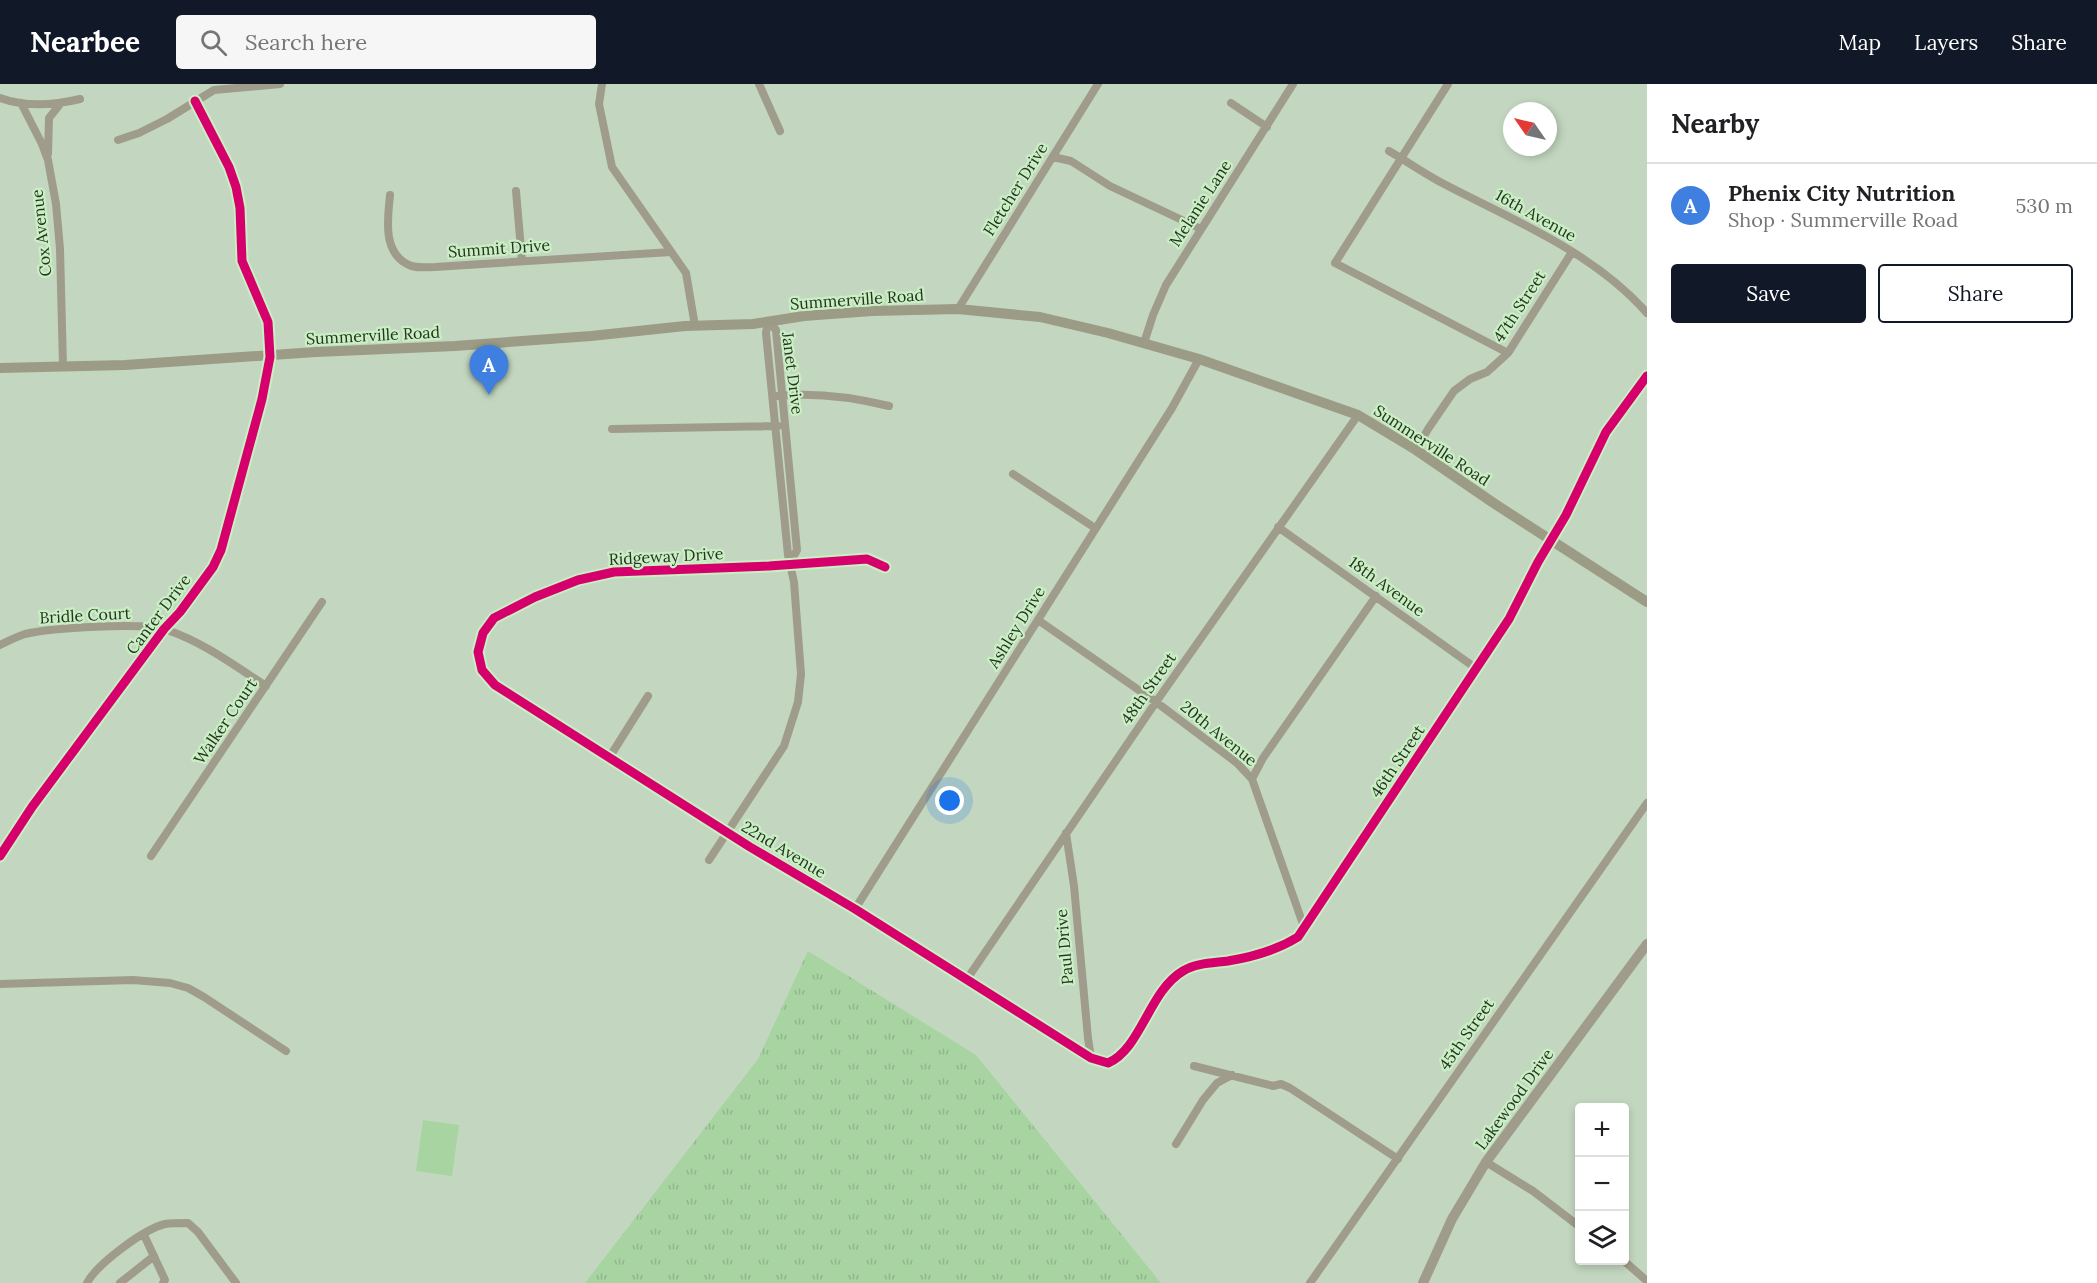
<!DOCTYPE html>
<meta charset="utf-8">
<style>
body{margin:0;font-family:Lora,serif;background:#f6f6f6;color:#202124}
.controls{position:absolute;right:18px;bottom:18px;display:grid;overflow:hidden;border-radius:6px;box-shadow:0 3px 9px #0003}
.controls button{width:54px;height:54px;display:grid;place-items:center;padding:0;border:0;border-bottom:2px solid #e0e0e0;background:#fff;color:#202124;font:30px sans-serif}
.compass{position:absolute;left:1503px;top:18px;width:54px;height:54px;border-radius:50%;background:#fff;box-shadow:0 3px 9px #0003;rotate:304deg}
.you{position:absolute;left:950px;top:717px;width:21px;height:21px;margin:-15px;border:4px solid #fff;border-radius:50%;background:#1a73e8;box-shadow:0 0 0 9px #1a73e833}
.badge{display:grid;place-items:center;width:39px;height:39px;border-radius:50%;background:#111827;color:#fff;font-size:20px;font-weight:700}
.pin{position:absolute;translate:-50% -50px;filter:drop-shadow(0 2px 3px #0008)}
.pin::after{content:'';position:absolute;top:32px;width:21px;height:18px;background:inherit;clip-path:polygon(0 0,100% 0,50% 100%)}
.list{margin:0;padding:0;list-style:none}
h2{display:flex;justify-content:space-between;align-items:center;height:78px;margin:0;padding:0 24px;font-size:26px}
h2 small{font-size:20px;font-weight:400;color:#757577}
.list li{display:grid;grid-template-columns:39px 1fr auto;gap:18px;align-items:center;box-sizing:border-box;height:84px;padding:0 24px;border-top:2px solid #e0e0e0}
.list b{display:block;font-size:22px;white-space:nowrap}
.list p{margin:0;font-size:20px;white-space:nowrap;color:#757577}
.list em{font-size:20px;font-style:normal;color:#757577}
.actions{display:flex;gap:12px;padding:18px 24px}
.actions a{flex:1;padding:14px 0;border:2px solid #111827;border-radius:6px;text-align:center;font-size:21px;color:#111827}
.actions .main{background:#111827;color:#fff}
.icon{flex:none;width:33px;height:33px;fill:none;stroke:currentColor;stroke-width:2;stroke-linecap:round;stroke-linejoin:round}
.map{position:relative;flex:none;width:1647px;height:1199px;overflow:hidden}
header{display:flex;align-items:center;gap:36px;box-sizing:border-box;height:84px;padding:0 30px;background:#111827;color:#fff}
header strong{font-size:28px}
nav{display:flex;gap:33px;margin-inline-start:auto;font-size:21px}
.search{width:420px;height:54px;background:#f6f6f6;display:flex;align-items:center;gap:15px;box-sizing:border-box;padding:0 21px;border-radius:6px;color:#757577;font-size:22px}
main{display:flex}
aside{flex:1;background:#fff}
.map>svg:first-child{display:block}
.grass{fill:url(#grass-tufts)}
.park{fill:#a8d4a2}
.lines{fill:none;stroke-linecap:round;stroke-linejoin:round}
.minor{stroke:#a09c8b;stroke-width:8}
.tertiary{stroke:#a09c8b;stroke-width:10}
.secondary{stroke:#9c9b85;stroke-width:10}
.cycleway-casing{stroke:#c9efc3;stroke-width:13}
.cycleway{stroke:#d6006c;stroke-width:9}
.labels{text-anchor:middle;stroke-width:4.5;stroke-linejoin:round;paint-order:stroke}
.street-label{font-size:16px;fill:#253323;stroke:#c9efc3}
</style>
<header>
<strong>Nearbee</strong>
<div class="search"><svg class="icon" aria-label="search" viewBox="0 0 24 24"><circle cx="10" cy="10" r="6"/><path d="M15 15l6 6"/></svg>Search here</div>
<nav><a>Map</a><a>Layers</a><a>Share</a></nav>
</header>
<main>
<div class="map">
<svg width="1647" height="1199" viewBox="0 0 1647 1199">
<defs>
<pattern id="grass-tufts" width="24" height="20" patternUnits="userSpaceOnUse" patternTransform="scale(1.5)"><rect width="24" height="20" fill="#a8d4a2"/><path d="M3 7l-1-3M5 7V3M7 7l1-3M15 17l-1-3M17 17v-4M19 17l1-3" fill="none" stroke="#90b68b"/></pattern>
</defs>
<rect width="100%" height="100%" fill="#c3d7c0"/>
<path class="grass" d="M 808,867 L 976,971 L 1161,1199 L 585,1199 L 758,975 Z"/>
<path class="park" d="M 423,1036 L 459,1041 L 452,1092 L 416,1087 Z"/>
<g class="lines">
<path class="minor" d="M 602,0 L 599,20 L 612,83 L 686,189 L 695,242
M 759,0 L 780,47
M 1448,0 L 1335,179 L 1508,269
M 0,14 C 25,23 55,21 80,15
M 21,19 L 42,60 L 48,76 L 56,120 L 60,165 L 63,282
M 1231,19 L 1267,43
M 118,56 L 139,49 L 167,35 L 214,6 L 280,0
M 1389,67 C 1408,78 1425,90 1444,100 C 1515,137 1593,168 1647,229
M 48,70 L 49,34 L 61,19
M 1053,73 L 1071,77 L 1110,102 L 1201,145
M 516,107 L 522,177
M 390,111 C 388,133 382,167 407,180 C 415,185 426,183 435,183 L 671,168
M 958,225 L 1098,0
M 768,237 L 776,246 L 797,466 L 789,481
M 1144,259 L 1153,231 L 1166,201 L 1293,0
M 778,312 C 816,308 852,313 889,322
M 612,345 L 778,342
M 1416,366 L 1428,345 L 1454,307 L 1470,295 L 1487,288 L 1508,269 L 1572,168
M 1013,390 L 1095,444
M 1278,443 L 1477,585
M 885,483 L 867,475 L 769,482 L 614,488 L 578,496 L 535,513 L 494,534 L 483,549 L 478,568 L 482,586 L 495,601 L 750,763 L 855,825 L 1091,974 L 1108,979 C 1141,965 1149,907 1183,887 C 1196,879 1213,879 1228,877 C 1253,873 1277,866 1298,853 L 1509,535 L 1538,478 L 1566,431 L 1606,348 L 1647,292
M 1038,536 L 1156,618 L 1237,679 L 1252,695 L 1304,843
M 0,561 C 8,557 16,553 25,550 C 51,544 143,538 167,546 C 203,558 235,582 266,602
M 609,674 L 648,612
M 1252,695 L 1263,674 L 1376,512
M 1066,749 L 1074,802 L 1088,954 L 1091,974
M 0,772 L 32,723 L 164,545 L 180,528 L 213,483 L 221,466 L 262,315 L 270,273 L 268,238 L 242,177 L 240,124 L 236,103 L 229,83 L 195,17
M 151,772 L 322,518
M 709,776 L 784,662 L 798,618 L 801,590 L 794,498 L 788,471 L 766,249 L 768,237
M 855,825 L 1172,324 L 1199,275
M 967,895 L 1156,618 L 1358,331
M 0,900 L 133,896 L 170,899 L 188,904 L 204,913 L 286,967
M 1194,982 L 1273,1002 L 1281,1000 L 1290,1004 L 1398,1075
M 1176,1060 L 1203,1016 L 1217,999 L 1232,991
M 1486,1078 L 1533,1107 L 1580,1143
M 144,1151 L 165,1196 L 163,1199
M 1623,1176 L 1647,1197
M 87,1199 C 97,1180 144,1145 165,1140 C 172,1139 181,1139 188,1139 L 198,1148 L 236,1199
M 120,1199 L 154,1172
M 1310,1199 L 1647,719"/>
<path class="tertiary" d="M 1423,1199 L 1452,1135 L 1486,1078 L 1647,860"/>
<path class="secondary" d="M 0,284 L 125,281 L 316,268 L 455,262 L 591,252 L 685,242 L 753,240 L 804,232 L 872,227 L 958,225 L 1040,233 L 1108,249 L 1199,275 L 1358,331 L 1416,366 L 1495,420 L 1647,518"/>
<defs>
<path id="cycleway" d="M 885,483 L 867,475 L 769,482 L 614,488 L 578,496 L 535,513 L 494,534 L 483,549 L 478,568 L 482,586 L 495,601 L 750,763 L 855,825 L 1091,974 L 1108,979 C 1141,965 1149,907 1183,887 C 1196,879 1213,879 1228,877 C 1253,873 1277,866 1298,853 L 1509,535 L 1538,478 L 1566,431 L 1606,348 L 1647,292
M 0,772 L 32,723 L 164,545 L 180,528 L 213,483 L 221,466 L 262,315 L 270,273 L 268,238 L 242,177 L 240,124 L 236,103 L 229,83 L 195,17"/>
</defs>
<use href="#cycleway" class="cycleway-casing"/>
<use href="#cycleway" class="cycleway"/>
</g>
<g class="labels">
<g class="street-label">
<text transform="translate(1015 105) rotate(-58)" y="6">Fletcher Drive</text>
<text transform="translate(1200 119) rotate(-57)" y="6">Melanie Lane</text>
<text transform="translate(1536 131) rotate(29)" y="6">16th Avenue</text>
<text transform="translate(41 149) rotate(-96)" y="6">Cox Avenue</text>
<text transform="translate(499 164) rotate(-4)" y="6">Summit Drive</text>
<text transform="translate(857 215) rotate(-4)" y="6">Summerville Road</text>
<text transform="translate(1519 222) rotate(-57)" y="6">47th Street</text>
<text transform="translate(373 251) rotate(-3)" y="6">Summerville Road</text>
<text transform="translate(793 289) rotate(83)" y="6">Janet Drive</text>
<text transform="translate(1432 361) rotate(33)" y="6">Summerville Road</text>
<text transform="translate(666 472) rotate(-3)" y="6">Ridgeway Drive</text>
<text transform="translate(1387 502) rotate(36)" y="6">18th Avenue</text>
<text transform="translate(158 530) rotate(-53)" y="6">Canter Drive</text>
<text transform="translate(85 531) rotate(-3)" y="6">Bridle Court</text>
<text transform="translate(1016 543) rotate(-58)" y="6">Ashley Drive</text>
<text transform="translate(1148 604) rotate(-55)" y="6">48th Street</text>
<text transform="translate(225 637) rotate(-56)" y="6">Walker Court</text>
<text transform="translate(1219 649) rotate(39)" y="6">20th Avenue</text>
<text transform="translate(1397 677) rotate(-56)" y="6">46th Street</text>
<text transform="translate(784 765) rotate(31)" y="6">22nd Avenue</text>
<text transform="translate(1064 863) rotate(-95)" y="6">Paul Drive</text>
<text transform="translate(1466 950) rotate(-55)" y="6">45th Street</text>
<text transform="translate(1514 1015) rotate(-54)" y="6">Lakewood Drive</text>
</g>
</g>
</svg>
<div class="controls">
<button>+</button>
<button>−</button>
<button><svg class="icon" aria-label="layers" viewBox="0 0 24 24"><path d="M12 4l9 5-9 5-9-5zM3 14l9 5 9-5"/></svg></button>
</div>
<svg class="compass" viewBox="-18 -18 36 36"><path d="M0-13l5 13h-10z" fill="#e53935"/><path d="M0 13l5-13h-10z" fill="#757577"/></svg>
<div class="you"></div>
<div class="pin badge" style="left:489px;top:311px;background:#3f7fe0">A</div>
</div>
<aside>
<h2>Nearby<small></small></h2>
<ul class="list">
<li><span class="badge" style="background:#3f7fe0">A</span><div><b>Phenix City Nutrition</b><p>Shop · Summerville Road</p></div><em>530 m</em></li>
</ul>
<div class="actions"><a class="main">Save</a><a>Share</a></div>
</aside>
</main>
